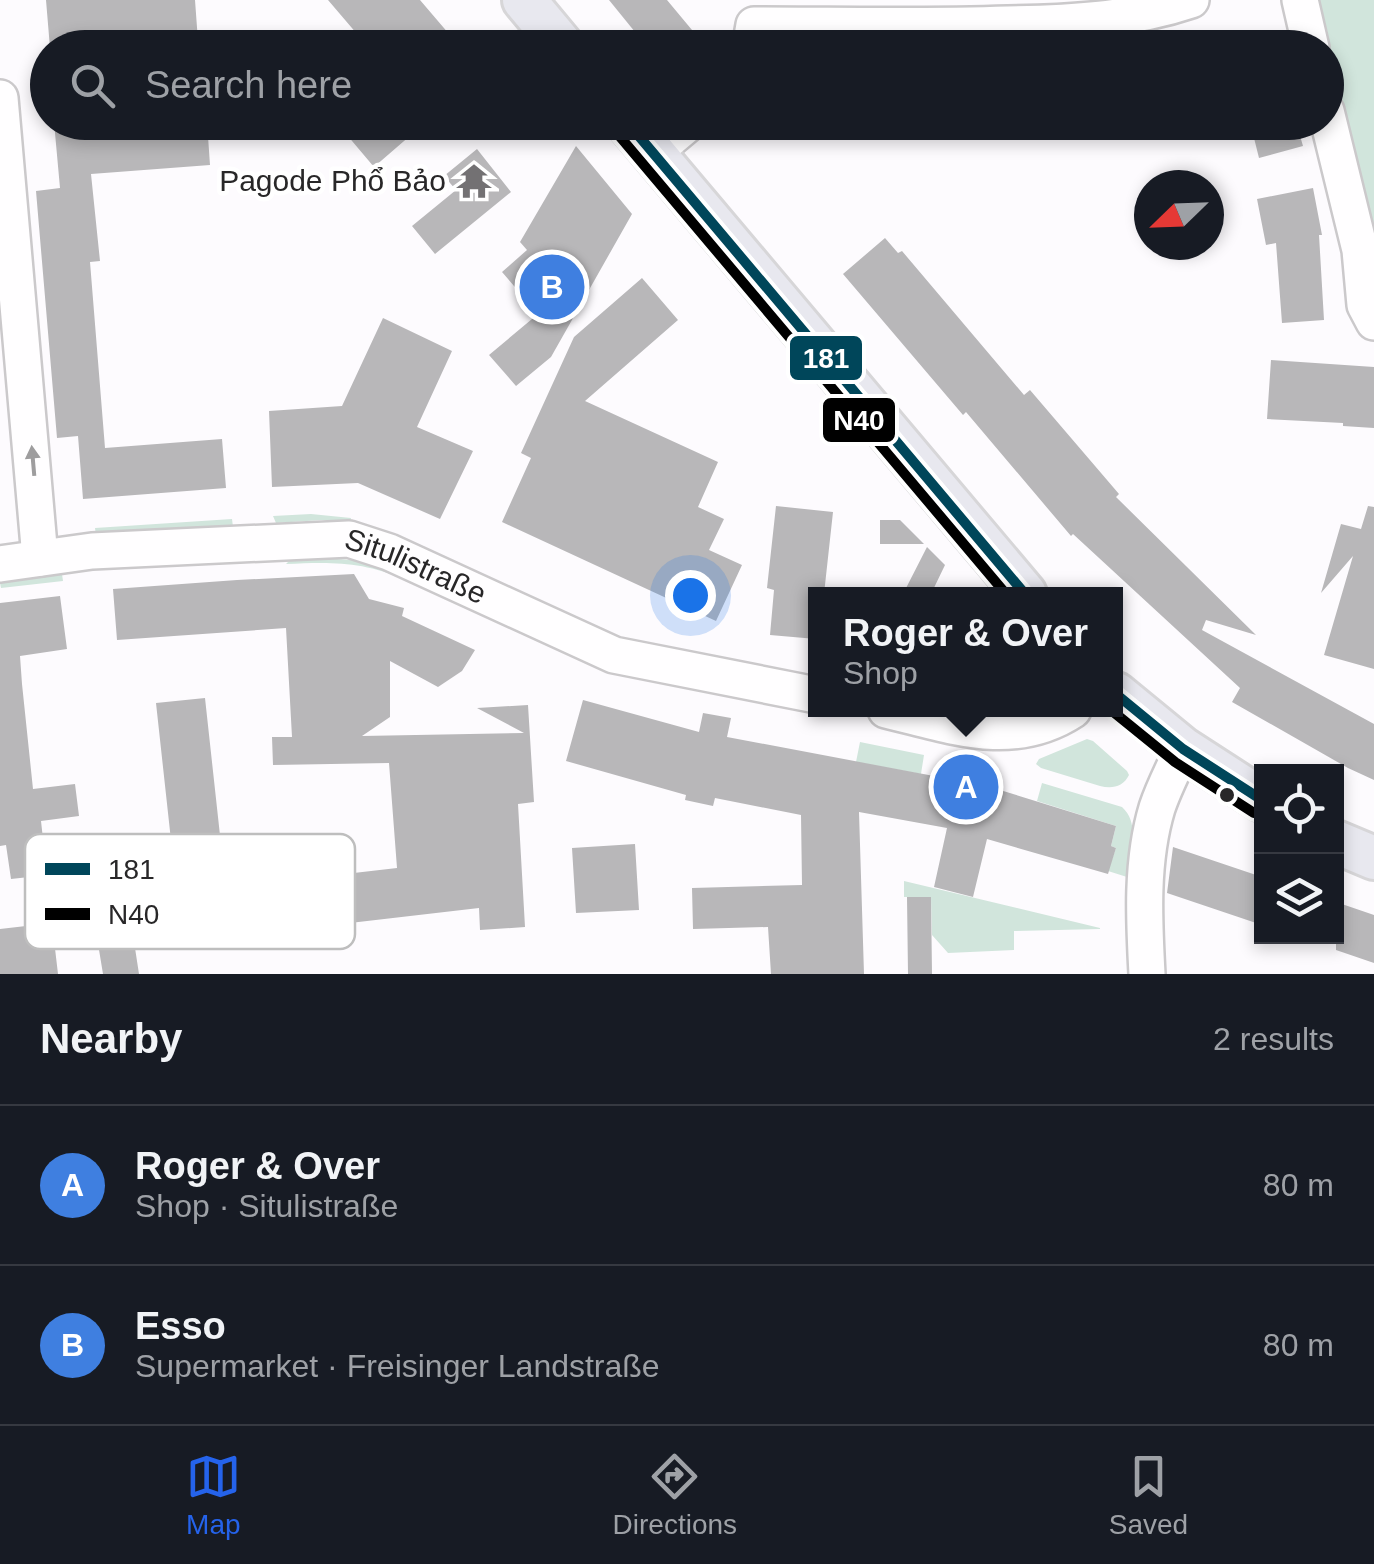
<!DOCTYPE html>
<meta charset="utf-8">
<style>
body{margin:0;font-family:Helvetica,sans-serif;background:#20242c;color:#f1f3f6}
.controls{position:absolute;right:30px;bottom:30px;display:grid;overflow:hidden;border-radius:0px;box-shadow:0 5px 15px #0003}
.controls button{width:90px;height:90px;display:grid;place-items:center;padding:0;border:0;border-bottom:2px solid #363941;background:#171b24;color:#f1f3f6;font:50px sans-serif}
.compass{position:absolute;left:1134px;top:170px;width:90px;height:90px;border-radius:50%;background:#171b24;box-shadow:0 5px 15px #0003;rotate:247deg}
.you{position:absolute;left:690px;top:595px;width:35px;height:35px;margin:-25px;border:8px solid #fff;border-radius:50%;background:#1a73e8;box-shadow:0 0 0 15px #1a73e833}
.badge{display:grid;place-items:center;width:65px;height:65px;border-radius:50%;background:#2563eb;color:#fff;font-size:32px;font-weight:700}
.pin{position:absolute;translate:-50% -50%;border:5px solid #fff;box-shadow:0 2px 10px #0006}
.popup{position:absolute;left:808px;top:587px;width:315px;height:130px;box-sizing:border-box;display:grid;place-content:center;border-radius:0px;background:#171b24;filter:drop-shadow(0 2px 8px #0005);font-size:32px;white-space:nowrap;color:#9ea1a6}
.popup b{font-size:38px;color:#f1f3f6}
.popup::after{content:'';position:absolute;left:50%;top:100%;margin-left:-20px;border:20px solid transparent;border-top-color:#171b24}
.list{margin:0;padding:0;list-style:none}
h2{display:flex;justify-content:space-between;align-items:center;height:130px;margin:0;padding:0 40px;font-size:42px}
h2 small{font-size:32px;font-weight:400;color:#9ea1a6}
.list li{display:grid;grid-template-columns:65px 1fr auto;gap:30px;align-items:center;box-sizing:border-box;height:160px;padding:0 40px;border-top:2px solid #363941}
.list b{display:block;font-size:38px;white-space:nowrap}
.list p{margin:0;font-size:32px;white-space:nowrap;color:#9ea1a6}
.list em{font-size:32px;font-style:normal;color:#9ea1a6}
.icon{flex:none;width:55px;height:55px;fill:none;stroke:currentColor;stroke-width:2;stroke-linecap:round;stroke-linejoin:round}
.map{position:relative;flex:none;width:1374px;height:974px;overflow:hidden}
.search{position:absolute;background:#171b24;box-shadow:0 5px 15px #0003;left:30px;right:30px;top:30px;height:110px;display:flex;align-items:center;gap:25px;box-sizing:border-box;padding:0 35px;border-radius:55px;color:#9ea1a6;font-size:38px}
.sheet{height:450px;background:#171b24}
nav{display:flex;justify-content:space-around;align-items:center;box-sizing:border-box;height:140px;border-top:2px solid #363941;background:#171b24;font-size:28px;color:#9ea1a6}
nav a{display:grid;justify-items:center;gap:5px}
nav .on{color:#2563eb}
.map>svg:first-child{display:block}
.green{fill:#d1e5dc}
.building{fill:#b8b7b9}
.lines{fill:none;stroke-linecap:round;stroke-linejoin:round}
.minor-casing{stroke:#cbc9cb;stroke-width:40}
.major-casing{stroke:#d7d6d8;stroke-width:48}
.minor{stroke:#fffeff;stroke-width:35}
.major{stroke:#e8e8ef;stroke-width:42}
.bus-1-casing{stroke:#fff;stroke-width:18}
.bus-2-casing{stroke:#fff;stroke-width:18}
.bus-1{stroke:#00465a;stroke-width:10}
.bus-2{stroke:#000;stroke-width:10}
.oneway{fill:#9e9d9e}
.bus-dot{fill:#282728;stroke:#fff;stroke-width:4}
.labels{text-anchor:middle;stroke-width:9;stroke-linejoin:round;paint-order:stroke}
.poi-label{font-size:30px;fill:#282728;stroke:#fff;text-anchor:end}
.street-label{font-size:30px;fill:#282728;stroke:#fff}
.key{fill:#fff;stroke:#bebebe;stroke-width:2.5}
.key-label{font-size:28px;fill:#282728}
.line-badge{stroke:#fff;stroke-width:4}
.badge-label{font-size:28px;text-anchor:middle;font-weight:bold;fill:#fff}
</style>
<div class="map">
<svg width="1374" height="974" viewBox="0 0 1374 974">
<rect width="100%" height="100%" fill="#fdfbfe"/>
<path class="green" d="M 1318,0 L 1374,0 L 1374,250 L 1365,197 Z
M 311,514 L 351,518 L 350,523 L 322,520 L 276,523 L 273,516 Z
M 232,519 L 233,527 L 96,536 L 95,528 Z
M 294,556 L 367,561 L 409,573 L 405,580 C 363,561 331,562 286,564 Z
M 62,574 L 63,581 L 1,588 L 0,583 Z
M 1087,739 L 1093,741 L 1127,771 L 1129,775 C 1123,787 1112,789 1100,786 L 1041,768 L 1036,764 L 1039,759 Z
M 860,742 L 924,755 L 921,774 L 856,762 Z
M 1042,783 L 1122,807 C 1141,824 1130,854 1127,877 L 1108,871 L 1116,848 L 1111,846 L 1116,826 L 1037,801 Z
M 904,881 L 1100,928 L 1100,929 L 1014,931 L 1014,950 L 948,953 L 932,935 L 931,897 L 904,897 Z"/>
<path class="building" d="M 46,0 L 195,0 L 198,41 L 117,48 L 50,48 Z
M 328,0 L 420,0 L 461,48 L 369,48 Z
M 609,0 L 667,0 L 692,30 L 671,48 L 648,48 Z
M 54,122 L 207,122 L 210,165 L 91,174 L 100,261 L 90,262 L 105,448 L 222,439 L 226,488 L 83,499 L 78,436 L 57,438 L 36,191 L 60,188 Z
M 336,122 L 426,122 L 374,167 Z
M 1250,122 L 1296,122 L 1303,146 L 1259,158 Z
M 576,146 L 632,214 L 551,357 L 516,386 L 489,355 L 538,314 L 502,272 L 527,250 L 520,242 Z
M 477,149 L 511,192 L 435,254 L 412,226 L 456,190 L 444,176 Z
M 1313,188 L 1322,235 L 1319,235 L 1324,320 L 1282,323 L 1276,243 L 1266,245 L 1257,199 Z
M 885,238 L 898,253 L 902,251 L 1024,395 L 1030,390 L 1119,494 L 1116,497 L 1256,635 L 1206,620 L 1202,630 L 1374,724 L 1374,780 L 1348,768 L 1232,702 L 1240,688 L 1073,534 L 1071,536 L 966,412 L 963,415 L 843,274 Z
M 642,278 L 678,320 L 585,401 L 718,462 L 698,507 L 724,519 L 709,550 L 742,565 L 716,621 L 502,522 L 531,458 L 521,453 L 574,337 Z
M 383,318 L 452,351 L 417,427 L 473,451 L 440,519 L 358,483 L 272,487 L 269,411 L 342,406 Z
M 1271,360 L 1374,367 L 1374,428 L 1343,426 L 1343,423 L 1267,419 Z
M 776,506 L 833,512 L 824,594 L 816,593 L 816,639 L 770,635 L 774,590 L 767,588 Z
M 1368,506 L 1374,507 L 1374,669 L 1324,655 L 1353,556 L 1321,593 L 1341,524 L 1361,529 Z
M 880,520 L 900,520 L 924,544 L 880,544 Z
M 927,547 L 945,565 L 931,594 L 903,594 Z
M 354,574 L 369,599 L 404,608 L 402,616 L 475,650 L 462,671 L 438,687 L 390,661 L 390,717 L 362,736 L 524,733 L 477,708 L 528,705 L 534,802 L 518,804 L 525,927 L 480,930 L 479,908 L 281,931 L 276,882 L 397,868 L 389,763 L 273,765 L 272,737 L 292,737 L 286,628 L 117,640 L 113,589 L 237,580 Z
M 60,596 L 67,649 L 20,656 L 22,684 L 33,789 L 75,784 L 79,816 L 41,821 L 47,875 L 11,879 L 6,845 L 0,846 L 0,603 Z
M 205,698 L 231,936 L 182,941 L 156,703 Z
M 583,700 L 699,732 L 703,713 L 731,718 L 727,737 L 987,786 L 1116,826 L 1111,846 L 1116,848 L 1108,874 L 987,839 L 973,897 L 934,887 L 947,828 L 859,812 L 864,974 L 771,974 L 768,927 L 693,929 L 692,888 L 802,885 L 801,815 L 715,798 L 713,806 L 685,800 L 686,795 L 566,761 Z
M 635,844 L 639,910 L 576,913 L 572,848 Z
M 1173,847 L 1262,877 L 1262,925 L 1167,893 Z
M 115,868 L 120,910 L 129,909 L 139,974 L 103,974 L 86,871 Z
M 907,897 L 931,897 L 932,974 L 908,974 Z
M 1336,902 L 1374,915 L 1374,963 L 1336,950 Z
M 52,923 L 58,974 L 0,974 L 0,929 Z"/>
<g class="lines">
<defs>
<g id="minor">
<path d="M 1300,0 L 1311,48"/>
<path d="M 750,48 L 754,25 C 839,25 924,27 1008,24 C 1069,23 1132,20 1191,0"/>
<path d="M 0,98 L 40,558"/>
<path d="M 1326,111 L 1360,250 L 1365,305 L 1374,322"/>
<path d="M 653,153 L 690,122"/>
<path id="s1" d="M 0,564 L 92,551 L 349,539 L 389,552 L 614,655 L 816,695"/>
<path d="M 886,710 C 950,725 1012,750 1073,710"/>
<path d="M 1147,974 C 1144,919 1141,861 1157,808 C 1164,787 1174,768 1183,749"/>
</g>
<path id="major" d="M 524,0 L 564,48
M 627,122 L 1025,594
M 1116,694 L 1183,749 L 1262,800
M 1336,842 L 1374,858"/>
</defs>
<use href="#minor" class="minor-casing"/>
<use href="#major" class="major-casing"/>
<use href="#minor" class="minor"/>
<use href="#major" class="major"/>
<defs>
<path id="bus-1" d="M 627,122 L 1025,594
M 1116,694 L 1183,749 L 1262,800"/>
<path id="bus-2" d="M 616,132 L 1006,594
M 1111,710 L 1175,762 L 1254,813"/>
</defs>
<use href="#bus-1" class="bus-1-casing"/>
<use href="#bus-2" class="bus-2-casing"/>
<use href="#bus-1" class="bus-1"/>
<use href="#bus-2" class="bus-2"/>
</g>
<defs><path id="oneway-solid" d="M-6-.8H1V-3.2L6.5 0L1 3.2V.8H-6Z" transform="scale(2.5)"/></defs>
<use class="oneway" href="#oneway-solid" transform="translate(33 461) rotate(-95)"/>
<defs>
<symbol id="temple-bare" viewBox="-9 -9 18 18"><path d="M0-6L5-2H3V0L6.5 2.5H4V6H1.5V3h-3V6H-4V2.5H-6.5L-3 0V-2H-5Z" fill="#737173" stroke="#fff" stroke-width="2.5" paint-order="stroke"/></symbol>
</defs>
<g fill-rule="evenodd">
<use href="#temple-bare" x="449" y="156" width="50" height="50"/>
</g>
<circle class="bus-dot" cx="1227" cy="795" r="9"/>
<g class="labels">
<g class="poi-label">
<text x="446" y="191">Pagode Phổ Bảo</text>
</g>
<g class="street-label">
<text dy="10" stroke="none"><textPath href="#s1" startOffset="422">Situlistraße</textPath></text>
</g>
</g>
<rect x="25" y="834" width="330" height="115" rx="15" class="key"/>
<rect x="45" y="863" width="45" height="12" fill="#00465a"/>
<rect x="45" y="908" width="45" height="12" fill="#000"/>
<g class="key-label">
<text x="108" y="879">181</text>
<text x="108" y="924">N40</text>
</g>
<g class="line-badge">
<rect x="788" y="334" width="76" height="48" rx="10" fill="#00465a"/>
<rect x="821" y="396" width="76" height="48" rx="10" fill="#000"/>
</g>
<g class="badge-label">
<text x="826" y="368">181</text>
<text x="859" y="430">N40</text>
</g>
</svg>
<div class="controls">
<button><svg class="icon" aria-label="locate" viewBox="0 0 24 24"><circle cx="12" cy="12" r="6"/><path d="M12 2v4M12 18v4M2 12h4M18 12h4"/></svg></button>
<button><svg class="icon" aria-label="layers" viewBox="0 0 24 24"><path d="M12 4l9 5-9 5-9-5zM3 14l9 5 9-5"/></svg></button>
</div>
<svg class="compass" viewBox="-18 -18 36 36"><path d="M0-13l5 13h-10z" fill="#e53935"/><path d="M0 13l5-13h-10z" fill="#9ea1a6"/></svg>
<div class="you"></div>
<div class="pin badge" style="left:966px;top:787px;background:#3f7fe0">A</div>
<div class="popup"><b>Roger &amp; Over</b>Shop</div>
<div class="pin badge" style="left:552px;top:287px;background:#3f7fe0">B</div>
<div class="search"><svg class="icon" aria-label="search" viewBox="0 0 24 24"><circle cx="10" cy="10" r="6"/><path d="M15 15l6 6"/></svg>Search here</div>
</div>
<section class="sheet">
<h2>Nearby<small>2 results</small></h2>
<ul class="list">
<li><span class="badge" style="background:#3f7fe0">A</span><div><b>Roger &amp; Over</b><p>Shop · Situlistraße</p></div><em>80 m</em></li>
<li><span class="badge" style="background:#3f7fe0">B</span><div><b>Esso</b><p>Supermarket · Freisinger Landstraße</p></div><em>80 m</em></li>
</ul>
</section>
<nav>
<a class="on"><svg class="icon" aria-label="map" viewBox="0 0 24 24"><path d="M3 6l6-2 6 2 6-2v14l-6 2-6-2-6 2zM9 4v14M15 6v14"/></svg>Map</a>
<a><svg class="icon" aria-label="directions" viewBox="0 0 24 24"><path d="M12 3l9 9-9 9-9-9zM9 14v-3h6M13 9l2 2-2 2"/></svg>Directions</a>
<a><svg class="icon" aria-label="saved" viewBox="0 0 24 24"><path d="M7 4h10v16l-5-4-5 4z"/></svg>Saved</a>
</nav>
